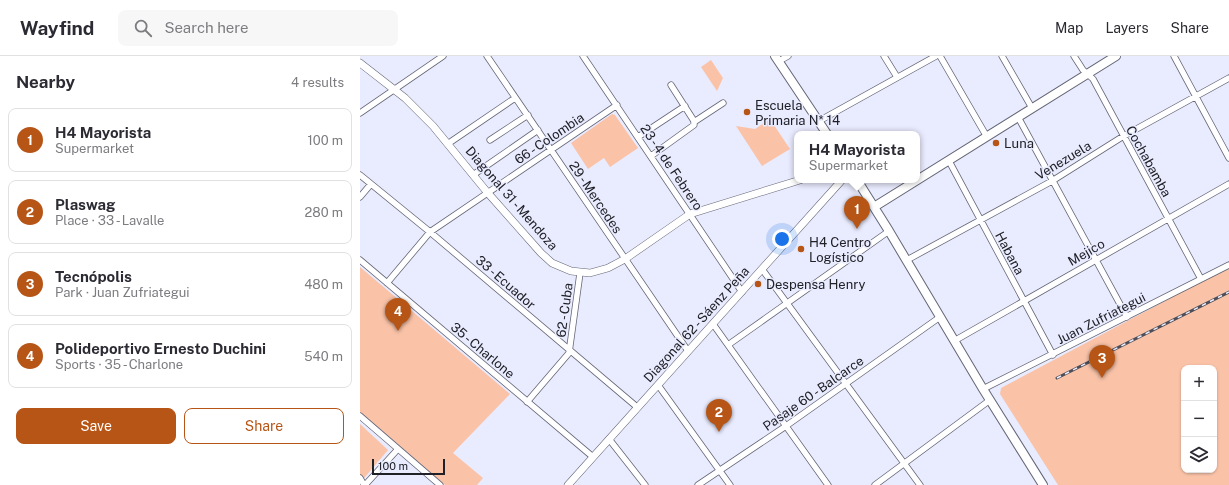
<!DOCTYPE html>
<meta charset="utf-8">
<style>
body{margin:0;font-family:"Public Sans",sans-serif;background:#f7f7f7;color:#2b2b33}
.controls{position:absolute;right:12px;bottom:12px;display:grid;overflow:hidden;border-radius:8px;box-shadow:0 1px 3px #0004}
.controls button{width:36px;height:36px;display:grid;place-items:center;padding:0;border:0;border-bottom:1px solid #e1e1e2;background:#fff;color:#2b2b33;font:20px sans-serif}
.scale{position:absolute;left:12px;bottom:10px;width:73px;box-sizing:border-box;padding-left:4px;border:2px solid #202027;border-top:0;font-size:11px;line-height:14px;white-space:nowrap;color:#202027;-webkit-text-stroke:3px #e9ebfe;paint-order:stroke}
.you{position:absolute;left:422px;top:183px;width:14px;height:14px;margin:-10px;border:3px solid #fff;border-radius:50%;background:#1a73e8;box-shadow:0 0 0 6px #1a73e833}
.badge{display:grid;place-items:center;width:26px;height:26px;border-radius:50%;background:#b65516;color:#fff;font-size:13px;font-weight:700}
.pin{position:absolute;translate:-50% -33px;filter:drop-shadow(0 1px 2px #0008)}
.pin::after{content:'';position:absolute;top:21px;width:14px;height:12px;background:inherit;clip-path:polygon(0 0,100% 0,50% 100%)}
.popup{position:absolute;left:434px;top:75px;width:126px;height:52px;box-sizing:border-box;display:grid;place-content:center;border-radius:8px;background:#fff;filter:drop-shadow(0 1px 3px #0005);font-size:13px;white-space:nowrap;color:#7c7c81}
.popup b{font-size:15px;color:#2b2b33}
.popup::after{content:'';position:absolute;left:50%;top:100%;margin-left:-8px;border:8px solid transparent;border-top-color:#fff}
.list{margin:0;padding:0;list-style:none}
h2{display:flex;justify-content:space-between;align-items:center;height:52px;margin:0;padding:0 16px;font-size:17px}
h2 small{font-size:13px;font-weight:400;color:#7c7c81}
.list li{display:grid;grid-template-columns:26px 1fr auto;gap:12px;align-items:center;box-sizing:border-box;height:64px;margin:0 8px 8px;padding:0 8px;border:1px solid #e1e1e2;border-radius:8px}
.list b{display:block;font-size:15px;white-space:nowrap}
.list p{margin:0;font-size:13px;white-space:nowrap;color:#7c7c81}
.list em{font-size:13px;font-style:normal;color:#7c7c81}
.actions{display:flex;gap:8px;padding:12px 16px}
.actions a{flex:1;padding:9px 0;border:1px solid #b65516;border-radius:8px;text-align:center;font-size:14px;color:#b65516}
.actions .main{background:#b65516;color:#fff}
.icon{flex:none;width:22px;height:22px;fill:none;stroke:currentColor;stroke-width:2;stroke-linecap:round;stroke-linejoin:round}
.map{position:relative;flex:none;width:869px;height:429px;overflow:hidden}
header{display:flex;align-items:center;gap:24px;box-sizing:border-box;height:56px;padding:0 20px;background:#fff;border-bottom:1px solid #e1e1e2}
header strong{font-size:19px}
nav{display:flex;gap:22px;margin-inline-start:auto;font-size:14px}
.search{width:280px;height:36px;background:#f7f7f7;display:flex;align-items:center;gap:10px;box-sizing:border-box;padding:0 14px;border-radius:8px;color:#7c7c81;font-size:15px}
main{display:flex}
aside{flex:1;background:#fff}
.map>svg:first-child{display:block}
.green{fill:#fac3a8;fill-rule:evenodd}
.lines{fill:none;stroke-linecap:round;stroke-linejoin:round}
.minor-casing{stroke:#646676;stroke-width:7}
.tertiary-casing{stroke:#646676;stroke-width:8}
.secondary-casing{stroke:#646676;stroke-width:10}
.minor{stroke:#fff;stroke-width:5.5}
.tertiary{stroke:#fff;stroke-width:7}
.secondary{stroke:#fff;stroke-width:8}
.rail-casing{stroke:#4d4e57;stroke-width:3}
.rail{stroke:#e9ebfe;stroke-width:1.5;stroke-dasharray:4.5;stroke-linecap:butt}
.poi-dot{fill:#b65516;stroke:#e9ebfe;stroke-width:1.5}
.labels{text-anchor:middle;stroke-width:3;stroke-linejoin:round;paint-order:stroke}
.poi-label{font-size:13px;fill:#202027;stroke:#e9ebfe;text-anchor:start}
.street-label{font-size:13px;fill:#202027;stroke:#e9ebfe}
</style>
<header>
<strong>Wayfind</strong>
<div class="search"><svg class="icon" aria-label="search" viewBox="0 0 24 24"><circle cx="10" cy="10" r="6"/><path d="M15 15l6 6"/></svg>Search here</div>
<nav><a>Map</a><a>Layers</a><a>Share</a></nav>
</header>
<main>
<aside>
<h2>Nearby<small>4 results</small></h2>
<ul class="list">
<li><span class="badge">1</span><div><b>H4 Mayorista</b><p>Supermarket</p></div><em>100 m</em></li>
<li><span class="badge">2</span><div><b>Plaswag</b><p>Place · 33 - Lavalle</p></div><em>280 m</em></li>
<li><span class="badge">3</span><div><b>Tecnópolis</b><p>Park · Juan Zufriategui</p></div><em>480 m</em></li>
<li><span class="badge">4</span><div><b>Polideportivo Ernesto Duchini</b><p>Sports · 35 - Charlone</p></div><em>540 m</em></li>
</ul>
<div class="actions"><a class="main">Save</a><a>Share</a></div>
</aside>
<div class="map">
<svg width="869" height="429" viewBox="0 0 869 429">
<rect width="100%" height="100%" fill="#e9ebfe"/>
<path class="green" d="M 351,4 L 363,22 L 357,35 L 341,11 Z
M 252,58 L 255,59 L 278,92 L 250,111 L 244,102 L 228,113 L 211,87 Z
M 410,63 L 430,93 L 402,110 L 376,70 L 395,73 Z
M 0,211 L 150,338 L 93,397 L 123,422 L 117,429 L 85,429 L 0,356 Z
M 869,211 L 869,429 L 698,429 L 640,338 L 641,332 ZM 824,312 L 854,312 L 854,414 L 824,414 Z
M 0,368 L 28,394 L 0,427 Z"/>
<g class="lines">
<defs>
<path id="minor" d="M 127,0 L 328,295
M 223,0 L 382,236
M 524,0 L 537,21
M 580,0 L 627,81
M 642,0 L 672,52
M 714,0 L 723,14 L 733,23 L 841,223
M 814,0 L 869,102
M 419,5 L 428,0
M 0,57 L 83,0
M 658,61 L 767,261
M 459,65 L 576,0
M 334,66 L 363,47
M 278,81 L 325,50
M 130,84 L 168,59
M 89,87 L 155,42
M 291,100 L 334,69 L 334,65 L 311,29
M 589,105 L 693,299
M 0,119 L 70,176 L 277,351
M 113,119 L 178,74
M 0,141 L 11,128
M 0,204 L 233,401
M 547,204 L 692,125 L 762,81 L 869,22
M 402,213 L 560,429
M 27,227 L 70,176 L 257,49
M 353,268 L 468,429
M 594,285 L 869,128
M 368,289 L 529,175
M 298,329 L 370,429
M 623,333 L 869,209
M 167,346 L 209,297 L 220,217
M 0,360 L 80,429
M 249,383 L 285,429
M 0,422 L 4,429
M 5,429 L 38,393
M 338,429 L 426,370 L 580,261
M 515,429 L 630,344"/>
<path id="tertiary" d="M 0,7 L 45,42 L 73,70 L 127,136 L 181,197 L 192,207 L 211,215 L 230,217 L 248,212 L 265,203 L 330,158 L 440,124
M 208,429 L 482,124"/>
<path id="secondary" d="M 415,0 L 467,78
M 497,124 L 529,175 L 623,333 L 683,429
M 514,151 L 756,0"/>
</defs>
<use href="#minor" class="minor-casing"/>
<use href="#tertiary" class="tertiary-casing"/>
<use href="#secondary" class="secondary-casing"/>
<use href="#minor" class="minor"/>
<use href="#tertiary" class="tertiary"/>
<use href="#secondary" class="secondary"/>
<defs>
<path id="rail" d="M 697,322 L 869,236"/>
</defs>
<use href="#rail" class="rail-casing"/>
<use href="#rail" class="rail"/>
</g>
<g class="poi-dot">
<circle cx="387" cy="56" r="4"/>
<circle cx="636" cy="87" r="4"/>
<circle cx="441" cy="193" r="4"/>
<circle cx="398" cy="228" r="4"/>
</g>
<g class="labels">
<g class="poi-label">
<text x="395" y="54">Escuela<tspan x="395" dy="15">Primaria N* 14</tspan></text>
<text x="644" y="92">Luna</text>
<text x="449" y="191">H4 Centro<tspan x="449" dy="15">Logístico</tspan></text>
<text x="406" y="233">Despensa Henry</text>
</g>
<g class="street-label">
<text transform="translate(189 82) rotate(-34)" y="5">66 - Colombia</text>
<text transform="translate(703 104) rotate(-31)" y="5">Venezuela</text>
<text transform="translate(789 105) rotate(61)" y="5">Cochabamba</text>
<text transform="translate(312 111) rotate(56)" y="5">23 - 4 de Febrero</text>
<text transform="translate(236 141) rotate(56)" y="5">29 - Mercedes</text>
<text transform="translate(152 142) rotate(49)" y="5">Diagonal 31 - Mendoza</text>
<text transform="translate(726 196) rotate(-30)" y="5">Mejico</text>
<text transform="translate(650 197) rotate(62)" y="5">Habana</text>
<text transform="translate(146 226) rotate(41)" y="5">33 - Ecuador</text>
<text transform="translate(204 254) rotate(-82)" y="5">62 - Cuba</text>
<text transform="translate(741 262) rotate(-27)" y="5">Juan Zufriategui</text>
<text transform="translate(336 268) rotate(-48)" y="5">Diagonal 62 - Sáenz Peña</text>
<text transform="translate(123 294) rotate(40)" y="5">35 - Charlone</text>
<text transform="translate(453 337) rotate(-35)" y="5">Pasaje 60 - Balcarce</text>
</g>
</g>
</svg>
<div class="controls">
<button>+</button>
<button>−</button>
<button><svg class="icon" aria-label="layers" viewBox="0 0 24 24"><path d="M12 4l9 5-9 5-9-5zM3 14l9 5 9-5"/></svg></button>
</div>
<div class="scale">100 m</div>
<div class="you"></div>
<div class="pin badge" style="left:497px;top:173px">1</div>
<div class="popup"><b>H4 Mayorista</b>Supermarket</div>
<div class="pin badge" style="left:359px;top:376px">2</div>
<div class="pin badge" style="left:742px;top:322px">3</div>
<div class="pin badge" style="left:38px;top:275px">4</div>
</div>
</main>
